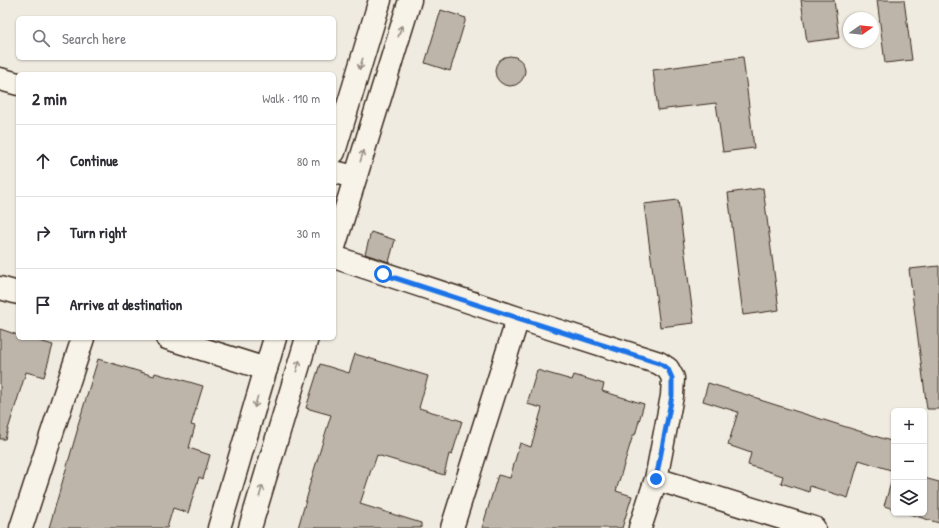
<!DOCTYPE html>
<meta charset="utf-8">
<style>
body{margin:0;font-family:"Patrick Hand",sans-serif;background:#f2f2f3;color:#2b2b33}
.controls{position:absolute;right:12px;bottom:12px;display:grid;overflow:hidden;border-radius:6px;box-shadow:0 1px 3px #0004}
.controls button{width:36px;height:36px;display:grid;place-items:center;padding:0;border:0;border-bottom:1px solid #e1e1e2;background:#fff;color:#2b2b33;font:20px sans-serif}
.compass{position:absolute;left:843px;top:12px;width:36px;height:36px;border-radius:50%;background:#fff;box-shadow:0 1px 3px #0004;rotate:76deg}
.stop{position:absolute;width:12px;height:12px;margin:-9px;border:3px solid #1a73e8;border-radius:50%;background:#fff}
.stop.end{background:#1a73e8;border-color:#fff;box-shadow:0 1px 4px #0008}
.list{margin:0;padding:0;list-style:none}
h2{display:flex;justify-content:space-between;align-items:center;height:52px;margin:0;padding:0 16px;font-size:17px}
h2 small{font-size:13px;font-weight:400;color:#7c7c81}
.list li{display:grid;grid-template-columns:26px 1fr auto;gap:12px;align-items:center;box-sizing:border-box;height:72px;padding:0 16px;border-top:1px solid #e1e1e2}
.list b{display:block;font-size:15px;white-space:nowrap}
.list em{font-size:13px;font-style:normal;color:#7c7c81}
.icon{flex:none;width:22px;height:22px;fill:none;stroke:currentColor;stroke-width:2;stroke-linecap:round;stroke-linejoin:round}
.map{position:relative;flex:none;width:939px;height:528px;overflow:hidden}
.search{position:absolute;background:#fff;box-shadow:0 1px 3px #0004;left:16px;top:16px;width:320px;height:44px;display:flex;align-items:center;gap:10px;box-sizing:border-box;padding:0 14px;border-radius:6px;color:#7c7c81;font-size:15px}
.panel{position:absolute;background:#fff;box-shadow:0 1px 3px #0004;left:16px;top:72px;width:320px;height:268px;border-radius:6px}
.map>svg:first-child{display:block}
.building{fill:#bdb5aa;stroke:#3b2a1e}
.lines{fill:none;stroke-linecap:round;stroke-linejoin:round}
.street-casing{stroke:#3b2a1e;stroke-width:25}
.secondary-casing{stroke:#3b2a1e;stroke-width:25}
.street{stroke:#f7f3e8;stroke-width:22}
.secondary{stroke:#f7f3e8;stroke-width:22}
.oneway{stroke:#998e83}
.route{stroke:#1a73e8;stroke-width:5}
</style>
<div class="map">
<svg width="939" height="528" viewBox="0 0 939 528">
<rect width="100%" height="100%" fill="#efebe0"/>
<filter id="ink" filterUnits="userSpaceOnUse"><feTurbulence type="fractalNoise" baseFrequency=".025" numOctaves="2"/><feDisplacementMap in="SourceGraphic" scale="8" xChannelSelector="R" yChannelSelector="G"/><feConvolveMatrix kernelMatrix="1 2 1 2 8 2 1 2 1" color-interpolation-filters="sRGB"/></filter>
<g filter="url(#ink)">
<path class="building" d="M 801,0 L 834,0 L 839,38 L 807,42 Z
M 877,0 L 904,0 L 912,60 L 885,63 Z
M 441,10 L 466,18 L 450,71 L 425,63 Z
M495 71a15 15 0 1 1 30 0a15 15 0 1 1-30 0Z
M 743,57 L 754,148 L 723,152 L 716,103 L 658,110 L 653,70 L 711,62 L 711,61 Z
M 763,188 L 779,310 L 743,315 L 728,193 Z
M 678,200 L 694,323 L 660,327 L 644,204 Z
M 371,232 L 395,240 L 389,262 L 365,254 Z
M 939,266 L 939,409 L 927,409 L 909,269 Z
M 0,329 L 18,335 L 18,338 L 29,338 L 53,345 L 44,377 L 26,372 L 5,439 L 0,439 Z
M 355,354 L 428,376 L 419,408 L 462,421 L 452,455 L 449,454 L 444,475 L 377,455 L 373,467 L 372,467 L 360,504 L 421,523 L 421,528 L 298,528 L 309,490 L 308,490 L 331,415 L 306,408 L 320,364 L 349,373 Z
M 98,359 L 154,376 L 155,373 L 169,377 L 169,376 L 203,386 L 191,425 L 195,426 L 189,448 L 210,455 L 203,479 L 199,477 L 188,513 L 173,508 L 167,528 L 49,528 L 78,428 L 77,428 Z
M 537,370 L 572,380 L 574,375 L 604,384 L 602,391 L 644,404 L 635,435 L 633,435 L 616,491 L 632,496 L 622,528 L 482,528 L 498,475 L 510,478 L 520,443 L 531,447 L 542,408 L 527,404 Z
M 708,383 L 760,399 L 760,400 L 894,442 L 894,471 L 859,460 L 848,498 L 810,486 L 809,492 L 781,483 L 783,476 L 748,465 L 751,453 L 728,445 L 738,412 L 703,401 Z
M 894,473 L 894,509 L 884,506 Z
M 924,478 L 939,482 L 939,523 L 906,513 L 924,513 Z"/>
<g class="lines">
<defs>
<path id="street" d="M 0,79 L 18,84
M 334,172 L 355,177
M 334,257 L 518,318 L 659,363 L 668,369 L 673,378 L 672,396 L 656,479 L 640,528
M 0,288 L 18,293
M 167,338 L 266,369
M 656,479 L 814,528
M 21,528 L 83,338
M 452,528 L 518,318"/>
<path id="secondary" d="M 334,152 L 380,0
M 334,247 L 410,0
M 219,528 L 275,338
M 250,528 L 307,338"/>
</defs>
<use href="#street" class="street-casing"/>
<use href="#secondary" class="secondary-casing"/>
<use href="#street" class="street"/>
<use href="#secondary" class="secondary"/>
</g>
<defs><path id="oneway-shaft" d="M-6 0H5M1.5-3L5.5 0L1.5 3" fill="none" stroke-width="1.6" stroke-linecap="round" stroke-linejoin="round"/></defs>
<g class="oneway">
<use href="#oneway-shaft" transform="translate(400 31) rotate(-73)"/>
<use href="#oneway-shaft" transform="translate(361 64) rotate(107)"/>
<use href="#oneway-shaft" transform="translate(362 156) rotate(-73)"/>
<use href="#oneway-shaft" transform="translate(298 366) rotate(-73)"/>
<use href="#oneway-shaft" transform="translate(256 402) rotate(106)"/>
<use href="#oneway-shaft" transform="translate(261 491) rotate(-73)"/>
</g>
</g>
<g class="lines" filter="url(#ink)">
<path class="route" d="M 383,274 L 518,318 L 659,363 L 668,369 L 672,378 L 672,396 L 656,479"/>
</g>
</svg>
<div class="controls">
<button>+</button>
<button>−</button>
<button><svg class="icon" aria-label="layers" viewBox="0 0 24 24"><path d="M12 4l9 5-9 5-9-5zM3 14l9 5 9-5"/></svg></button>
</div>
<svg class="compass" viewBox="-18 -18 36 36"><path d="M0-13l5 13h-10z" fill="#e53935"/><path d="M0 13l5-13h-10z" fill="#7c7c81"/></svg>
<div class="stop" style="left:383px;top:274px"></div>
<div class="stop end" style="left:656px;top:479px"></div>
<div class="search"><svg class="icon" aria-label="search" viewBox="0 0 24 24"><circle cx="10" cy="10" r="6"/><path d="M15 15l6 6"/></svg>Search here</div>
<section class="panel">
<h2>2 min<small>Walk · 110 m</small></h2>
<ul class="list">
<li><svg class="icon" aria-label="ahead" viewBox="0 0 24 24"><path d="M12 20V5M6 11l6-6 6 6"/></svg><div><b>Continue</b></div><em>80 m</em></li>
<li><svg class="icon" aria-label="right" viewBox="0 0 24 24"><path d="M7 20v-9h11M14 6l5 5-5 5"/></svg><div><b>Turn right</b></div><em>30 m</em></li>
<li><svg class="icon" aria-label="arrive" viewBox="0 0 24 24"><path d="M6 21V4h12l-3 4 3 4H6"/></svg><div><b>Arrive at destination</b></div></li>
</ul>
</section>
</div>
